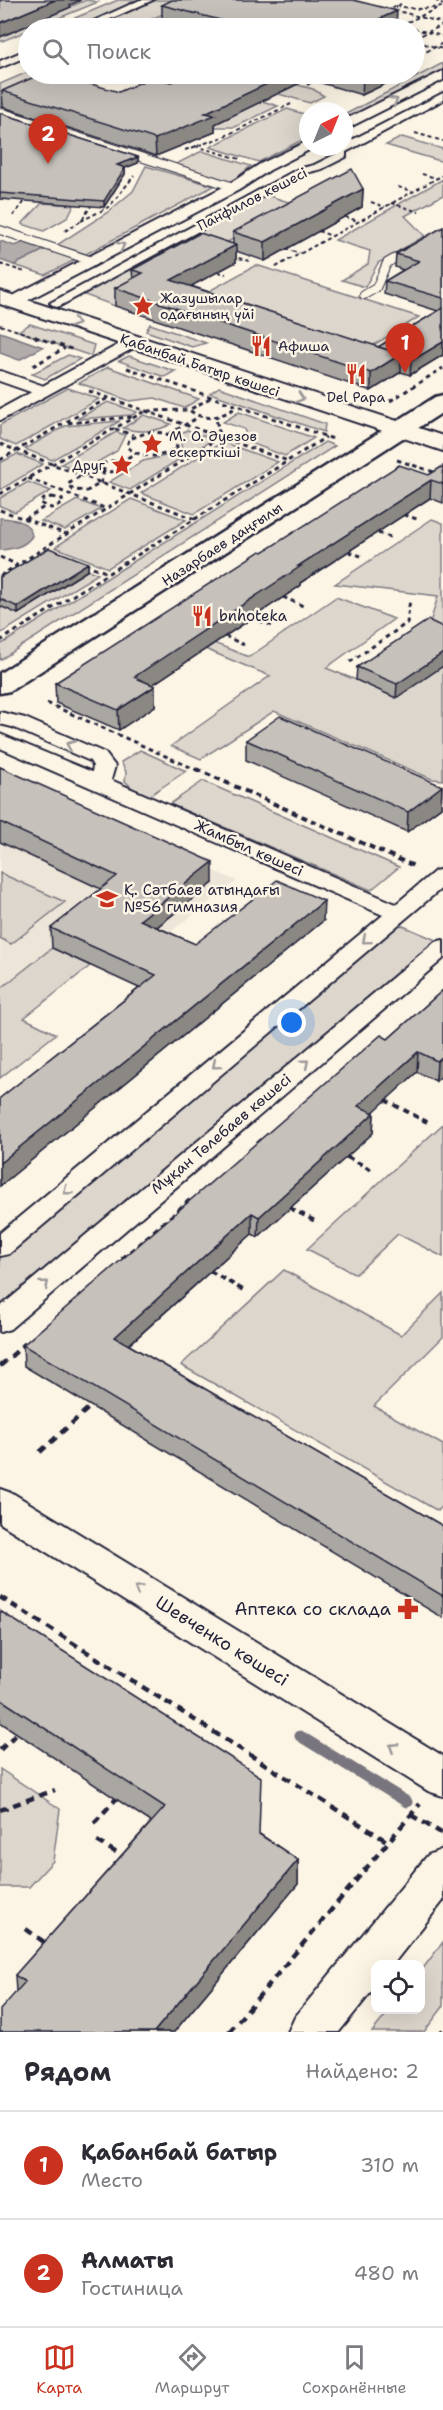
<!DOCTYPE html>
<html lang="ru">
<meta charset="utf-8">
<style>
body{margin:0;font-family:"Shantell Sans",sans-serif;background:#f2f2f3;color:#2b2b33}
.controls{position:absolute;right:18px;bottom:18px;display:grid;overflow:hidden;border-radius:12px;box-shadow:0 6px 24px #0002}
.controls button{width:54px;height:54px;display:grid;place-items:center;padding:0;border:0;border-bottom:2px solid #e1e1e2;background:#fff;color:#2b2b33;font:30px sans-serif}
.compass{position:absolute;left:299px;top:102px;width:54px;height:54px;border-radius:50%;background:#fff;box-shadow:0 6px 24px #0002;rotate:43deg}
.you{position:absolute;left:292px;top:1023px;width:21px;height:21px;margin:-15px;border:4px solid #fff;border-radius:50%;background:#1a73e8;box-shadow:0 0 0 9px #1a73e833}
.badge{display:grid;place-items:center;width:39px;height:39px;border-radius:50%;background:#c8321e;color:#fff;font-size:20px;font-weight:700}
.pin{position:absolute;translate:-50% -50px;filter:drop-shadow(0 2px 3px #0008)}
.pin::after{content:'';position:absolute;top:32px;width:21px;height:18px;background:inherit;clip-path:polygon(0 0,100% 0,50% 100%)}
.list{margin:0;padding:0;list-style:none}
h2{display:flex;justify-content:space-between;align-items:center;height:78px;margin:0;padding:0 24px;font-size:26px}
h2 small{font-size:20px;font-weight:400;color:#7c7c81}
.list li{display:grid;grid-template-columns:39px 1fr auto;gap:18px;align-items:center;box-sizing:border-box;height:108px;padding:0 24px;border-top:2px solid #e1e1e2}
.list b{display:block;font-size:22px;white-space:nowrap}
.list p{margin:0;font-size:20px;white-space:nowrap;color:#7c7c81}
.list em{font-size:20px;font-style:normal;color:#7c7c81}
.icon{flex:none;width:33px;height:33px;fill:none;stroke:currentColor;stroke-width:2;stroke-linecap:round;stroke-linejoin:round}
.map{position:relative;flex:none;width:443px;height:2032px;overflow:hidden}
.search{position:absolute;background:#fff;box-shadow:0 6px 24px #0002;left:18px;right:18px;top:18px;height:66px;display:flex;align-items:center;gap:15px;box-sizing:border-box;padding:0 21px;border-radius:33px;color:#7c7c81;font-size:22px}
.sheet{height:294px;background:#fff}
nav{display:flex;justify-content:space-around;align-items:center;box-sizing:border-box;height:84px;border-top:2px solid #e1e1e2;background:#fff;font-size:16px;color:#7c7c81}
nav a{display:grid;justify-items:center;gap:3px}
nav .on{color:#c8321e}
.map>svg:first-child{display:block}
.built{fill:#ece5d8}
.green{fill:#dcd6cc;stroke:#7f7c84;stroke-width:1.5}
.water{fill:#b2adab;stroke:#78757e;stroke-width:1.5}
.lines{fill:none;stroke-linecap:round;stroke-linejoin:round}
.stream{stroke:#78757e;stroke-width:11}
.service-far1-casing{stroke:#22223b;stroke-width:10}
.service-casing{stroke:#22223b;stroke-width:14}
.pedestrian-casing{stroke:#22223b;stroke-width:4}
.minor-casing{stroke:#22223b;stroke-width:4}
.tertiary-casing{stroke:#22223b;stroke-width:4}
.secondary-casing{stroke:#22223b;stroke-width:5}
.path-far3{stroke:#22223b;stroke-width:2;stroke-dasharray:4 3;stroke-linecap:butt}
.path-far2{stroke:#22223b;stroke-width:3;stroke-dasharray:4.5 4;stroke-linecap:butt}
.path-far1{stroke:#22223b;stroke-width:4;stroke-dasharray:6 4.5;stroke-linecap:butt}
.path{stroke:#22223b;stroke-width:4.5;stroke-dasharray:8 6;stroke-linecap:butt}
.service-far1{stroke:#fcf5e5;stroke-width:8}
.service{stroke:#fcf5e5;stroke-width:10}
.pedestrian{fill:#fcf5e5;fill-rule:evenodd}
.minor{fill:#fcf5e5;fill-rule:evenodd}
.tertiary{fill:#fcf5e5;fill-rule:evenodd}
.secondary{fill:#fcf5e5;fill-rule:evenodd}
.wall{fill:#aaa6a1;stroke:#22223b;stroke-width:1.5}
.shaded-wall{fill:#8b8783;stroke:#22223b;stroke-width:1.5}
.building{fill:#c6c1bb;stroke:#22223b;stroke-width:1.5}
.oneway{stroke:#9a9698}
.labels{text-anchor:middle;stroke-width:5;stroke-linejoin:round;paint-order:stroke}
.far-street-label{font-size:14px;fill:#22223b;stroke:#fcf5e5}
.far-poi-label{font-size:14px;fill:#22223b;stroke:#fcf5e5;text-anchor:start}
.poi-label{font-size:15px;fill:#22223b;stroke:#fcf5e5;text-anchor:start}
.street-label{font-size:15px;fill:#22223b;stroke:#fcf5e5}
.near-poi-label{font-size:18px;fill:#22223b;stroke:#fcf5e5;text-anchor:end}
.near-street-label{font-size:18px;fill:#22223b;stroke:#fcf5e5}
</style>
<div class="map">
<svg width="443" height="2032" viewBox="0 0 443 2032">
<rect width="100%" height="100%" fill="#fcf5e5"/>
<filter id="ink" filterUnits="userSpaceOnUse"><feTurbulence type="fractalNoise" baseFrequency=".0167" numOctaves="2"/><feDisplacementMap in="SourceGraphic" scale="12" xChannelSelector="R" yChannelSelector="G"/><feConvolveMatrix kernelMatrix="1 2 1 2 8 2 1 2 1" color-interpolation-filters="sRGB"/></filter>
<g filter="url(#ink)">
<path class="built" d="M 0,776 L 237,881 L 152,946 L 90,918 L 0,989 Z"/>
<path class="green" d="M 86,0 L 98,2 L 0,42 L 0,37 Z
M 118,0 L 142,0 L 77,28 L 51,28 Z
M 156,0 L 195,0 L 131,28 L 92,28 Z
M 443,63 L 443,71 L 356,116 L 344,115 Z
M 28,72 L 82,74 L 50,87 L 88,103 L 47,122 L 0,107 L 0,84 Z
M 209,74 L 256,74 L 313,89 L 324,96 L 310,103 Z
M 262,101 L 278,106 L 235,127 L 208,127 Z
M 287,109 L 308,115 L 308,137 L 259,162 L 210,147 Z
M 402,137 L 443,149 L 443,160 L 440,161 L 386,145 Z
M 202,151 L 251,166 L 231,183 L 174,165 Z
M 146,166 L 214,186 L 86,254 L 57,245 L 108,212 L 133,191 Z
M 443,179 L 443,195 L 405,216 L 425,236 L 378,263 L 365,287 L 342,280 L 368,264 L 370,251 L 335,240 Z
M 266,195 L 298,205 L 218,247 L 187,237 Z
M 42,203 L 74,205 L 67,218 L 44,231 L 22,224 Z
M 176,243 L 200,250 L 144,290 L 115,306 L 79,293 Z
M 46,249 L 77,259 L 45,275 L 14,265 Z
M 256,265 L 419,317 L 366,350 L 200,296 Z
M 30,324 L 94,345 L 91,356 L 18,331 Z
M 150,324 L 206,343 L 192,347 L 146,331 Z
M 68,355 L 80,359 L 45,379 L 32,374 Z
M 129,356 L 174,371 L 175,371 L 165,377 L 119,361 Z
M 108,367 L 199,399 L 184,408 L 155,398 L 130,401 L 79,383 Z
M 219,387 L 325,424 L 324,432 L 210,393 Z
M 68,388 L 99,399 L 16,446 L 0,439 L 0,425 Z
M 108,402 L 137,412 L 132,415 L 77,419 Z
M 239,412 L 314,438 L 285,456 L 248,442 L 244,429 L 223,422 Z
M 144,415 L 171,424 C 158,432 137,433 123,428 Z
M 120,421 L 52,460 L 25,449 L 65,426 Z
M 187,430 L 214,439 L 192,452 L 182,449 L 179,434 Z
M 116,432 L 125,435 L 117,451 L 82,471 L 61,464 Z
M 222,442 L 278,462 L 194,514 L 141,493 Z
M 325,442 L 335,446 L 0,660 L 0,645 Z
M 17,454 L 43,464 L 0,490 L 0,463 Z
M 174,454 L 183,457 L 130,490 L 109,482 L 143,461 Z
M 28,482 L 51,491 L 15,512 L 0,506 L 0,498 Z
M 131,499 L 186,520 L 108,568 L 55,547 Z
M 77,500 L 101,509 L 65,530 L 41,521 Z
M 432,519 L 443,523 L 443,640 L 427,633 L 438,596 L 335,584 Z
M 88,570 L 98,574 L 0,634 L 0,606 L 18,614 Z
M 336,597 L 394,619 L 326,668 L 356,680 L 443,666 L 443,780 L 432,779 L 274,711 L 201,759 L 171,746 L 270,676 L 205,649 L 214,643 L 249,657 Z
M 140,750 L 186,771 L 149,796 L 133,789 L 125,781 L 126,772 L 121,762 Z
M 203,781 L 399,867 L 371,890 L 170,804 Z
M 0,873 L 65,902 L 11,944 L 0,938 Z
M 389,920 L 443,943 L 0,1322 L 0,1247 Z
M 52,948 L 90,966 L 24,1018 L 56,1034 L 0,1078 L 0,989 Z
M 443,1124 L 443,1257 L 398,1234 L 356,1274 L 307,1249 Z
M 284,1270 L 401,1335 L 443,1293 L 443,1337 L 374,1406 L 443,1445 L 443,1505 L 438,1511 L 181,1365 Z
M 0,1769 L 60,1809 L 53,1861 L 29,1887 L 0,1887 Z
M 443,1942 L 443,2007 L 424,2032 L 372,2032 L 390,2010 L 420,2010 L 421,1971 Z"/>
<path class="water" d="M 0,241 L 15,246 L 24,242 L 46,249 L 14,265 L 0,260 Z
M 0,332 L 43,347 L 19,360 L 0,353 Z
M 0,518 C 13,519 30,520 32,536 C 25,547 12,549 0,550 Z"/>
<g class="lines">
<path class="stream" d="M 300,1736 L 407,1802"/>
<defs>
<path id="service-far1" d="M 0,112 L 234,187
M 0,230 L 92,261
M 364,295 L 376,288 L 387,263 L 408,251"/>
<path id="service" d="M 0,376 L 43,391
M 0,415 L 134,342"/>
<path id="pedestrian" d="M 140,0 L 153,0 L 90,28 L 78,28 Z
M 28,49 L 28,56 L 0,68 L 0,61 Z
M 443,93 L 443,100 L 346,152 L 346,157 L 322,169 L 306,173 L 60,306 L 56,307 L 50,303 L 298,169 L 314,165 L 336,154 L 336,149 L 344,147 L 344,144 Z"/>
<path id="minor" d="M 443,71 L 443,80 L 344,130 L 344,120 Z
M 308,141 L 308,147 L 313,148 L 270,170 L 239,190 L 19,305 L 13,307 L 5,302 L 7,299 L 229,184 L 260,164 Z
M 0,712 L 25,718 L 105,753 L 115,766 L 111,780 L 396,904 L 435,871 L 443,869 L 443,887 L 9,1254 L 0,1256 L 0,1233 L 383,915 L 0,748 L 0,734 L 92,772 L 93,766 L 90,761 L 12,727 L 0,724 Z
M 443,940 L 443,959 L 10,1329 L 0,1332 L 0,1307 L 435,942 Z"/>
<path id="tertiary" d="M 0,291 L 443,436 L 443,451 L 0,304 Z
M 0,1489 L 14,1494 L 443,1756 L 443,1796 L 428,1791 L 0,1523 Z
M 443,1849 L 443,1901 L 393,1964 L 376,1964 L 376,1986 L 339,2032 L 288,2032 L 295,2017 L 428,1855 Z"/>
<path id="secondary" d="M 443,395 L 443,412 L 10,691 L 0,693 L 0,673 L 435,397 Z"/>
</defs>
<use href="#service-far1" class="service-far1-casing"/>
<use href="#service" class="service-casing"/>
<use href="#pedestrian" class="pedestrian-casing"/>
<use href="#minor" class="minor-casing"/>
<use href="#tertiary" class="tertiary-casing"/>
<use href="#secondary" class="secondary-casing"/>
<path class="path-far3" d="M 435,0 L 443,5
M 396,6 L 416,9 L 443,7
M 394,10 L 443,23
M 386,11 L 401,4
M 393,23 L 413,28
M 44,28 L 65,19
M 138,28 L 165,16
M 395,28 L 438,8
M 414,29 L 443,36
M 415,38 L 443,25
M 417,42 L 443,49
M 414,58 L 443,43
M 157,74 L 191,75
M 307,85 L 317,80
M 415,133 L 443,141
M 195,146 L 240,159
M 185,150 L 223,137 L 291,104
M 422,174 L 436,178
M 398,187 L 412,191
M 371,202 L 385,207
M 391,203 L 419,212
M 13,216 L 26,200
M 345,217 L 358,221
M 81,221 L 109,207 L 134,176
M 65,231 L 81,221 L 91,206
M 318,231 L 332,236
M 285,249 L 299,253
M 232,256 L 249,261
M 0,264 L 25,272
M 276,267 L 443,175
M 218,272 L 226,274
M 0,325 L 40,338"/>
<path class="path-far2" d="M 35,337 L 74,350
M 33,366 L 65,348
M 127,368 L 336,440
M 89,391 L 288,461
M 210,398 L 189,410 C 206,423 220,417 237,407
M 390,401 L 443,368
M 68,423 L 132,417
M 115,429 L 133,435
M 149,432 L 165,433 L 176,439 L 177,447 C 162,459 142,459 127,447 L 129,439 Z
M 169,434 L 197,418
M 0,444 L 195,519
M 173,450 L 189,456
M 0,460 L 108,398
M 397,460 L 443,475
M 112,461 L 122,463 L 123,468 L 111,472 L 102,469 L 102,464 Z
M 120,462 L 136,453
M 104,471 L 101,483 L 87,491 L 73,490 L 68,484 L 82,475 Z
M 28,478 L 107,509
M 0,494 L 145,411 L 189,410
M 52,497 L 62,499 L 63,504 L 51,508 L 40,503 L 45,498 Z
M 0,510 L 66,534
M 404,515 L 417,519
M 25,519 L 44,507
M 378,533 L 390,537
M 349,552 L 361,556
M 0,557 L 18,565
M 85,564 L 108,573
M 0,576 L 220,437 L 216,419
M 283,597 L 303,606
M 252,618 L 273,626
M 225,636 L 244,645
M 0,641 L 326,437
M 350,662 L 407,623 L 410,599
M 47,703 L 199,771"/>
<path class="path-far1" d="M 196,769 L 416,867
M 385,1100 L 427,1122
M 347,1157 L 374,1171
M 290,1208 L 317,1222
M 122,1259 L 191,1199
M 210,1271 L 243,1290"/>
<path class="path" d="M 0,1366 L 26,1343
M 40,1452 L 93,1404
M 0,1597 L 388,1842
M 0,1750 L 17,1733
M 0,1810 L 55,1790
M 411,1815 L 443,1834
M 94,1823 L 116,1799
M 97,1841 L 125,1858
M 26,1929 L 48,1945
M 229,2032 L 420,1804
M 441,2032 L 443,2030"/>
<use href="#service-far1" class="service-far1"/>
<use href="#service" class="service"/>
<use href="#pedestrian" class="pedestrian"/>
<use href="#minor" class="minor"/>
<use href="#tertiary" class="tertiary"/>
<use href="#secondary" class="secondary"/>
</g>
<path class="wall" d="M 162,5 L 396,26 L 390,28 L 194,28 L 162,20 Z
M 191,74 L 406,74 L 362,95 L 308,79 L 215,124 L 215,132 L 156,156 L 3,107 L 2,91 L 119,92 L 171,82 Z
M 0,113 L 138,157 L 138,163 L 125,168 L 125,174 L 104,207 L 0,199 Z
M 363,189 L 362,207 L 265,261 L 236,251 L 236,262 L 191,286 L 378,347 L 438,311 L 384,294 L 385,281 L 403,270 L 395,267 L 396,254 L 443,227 L 443,355 L 410,375 L 401,372 L 371,391 L 115,306 L 115,288 L 133,279 L 132,270 L 233,244 L 233,232 Z
M 443,466 L 443,503 L 430,498 L 300,583 L 300,586 L 152,685 L 155,706 L 119,730 L 56,703 L 55,683 L 263,552 L 429,475 Z
M 88,563 L 88,570 L 18,614 L 0,606 L 0,577 Z
M 443,627 L 396,698 L 356,680 L 357,667 Z
M 246,740 L 442,786 L 441,807 L 407,832 L 246,760 Z
M 0,767 L 213,883 L 157,927 L 195,944 L 323,921 L 0,1186 L 0,1098 L 139,988 L 52,948 L 51,928 L 101,889 L 0,842 Z
M 443,990 L 436,1081 L 417,1072 L 372,1112 L 374,1113 L 373,1133 L 258,1237 L 252,1234 L 129,1345 L 443,1526 L 443,1618 L 24,1366 L 23,1345 L 388,1039 Z
M 0,1611 L 260,1834 L 298,1860 L 298,1884 L 174,2032 L 0,2032 L 16,1992 L 15,1975 L 151,1822 L 0,1722 Z"/>
<path class="shaded-wall" d="M 55,0 L 81,0 L 70,5 L 71,7 L 0,37 L 0,23 Z
M 397,11 L 396,26 L 390,28 L 359,28 Z
M 288,74 L 309,74 L 308,79 L 215,124 L 215,132 L 156,156 L 155,139 L 205,113 Z
M 375,74 L 406,74 L 362,95 L 363,79 Z
M 138,157 L 138,163 L 125,168 L 125,174 L 104,207 L 104,201 L 117,165 Z
M 363,189 L 362,207 L 265,261 L 265,242 Z
M 236,245 L 236,262 L 171,297 L 171,280 Z
M 443,342 L 443,355 L 410,375 L 411,361 Z
M 401,354 L 401,372 L 371,391 L 371,373 Z
M 431,480 L 430,498 L 300,583 L 300,586 L 134,697 L 134,677 L 298,566 Z
M 88,563 L 88,570 L 18,614 L 18,607 Z
M 443,653 L 443,666 L 396,698 L 397,684 Z
M 155,686 L 155,706 L 119,730 L 118,710 Z
M 442,786 L 441,807 L 407,832 L 408,812 Z
M 213,862 L 213,883 L 140,940 L 140,920 Z
M 324,901 L 323,921 L 0,1186 L 0,1163 Z
M 418,1052 L 417,1072 L 358,1126 L 358,1106 Z
M 443,1056 L 443,1075 L 436,1081 L 437,1061 Z
M 374,1113 L 373,1133 L 258,1237 L 259,1217 Z
M 252,1213 L 252,1234 L 115,1357 L 115,1337 Z
M 298,1860 L 298,1884 L 174,2032 L 154,2032 Z"/>
<path class="building" d="M 0,0 L 55,0 L 0,23 Z
M 172,0 L 353,0 L 397,11 L 359,28 L 251,28 L 162,5 Z
M 41,74 L 56,74 L 119,92 L 152,77 L 171,82 L 191,74 L 288,74 L 205,113 L 215,115 L 155,139 L 2,91 Z
M 343,74 L 375,74 L 363,79 Z
M 0,113 L 138,157 L 117,165 L 125,168 L 104,201 L 0,193 Z
M 352,169 L 363,189 L 265,242 L 233,232 Z
M 443,227 L 443,298 L 385,281 L 419,261 L 396,254 Z
M 200,233 L 236,245 L 171,280 L 401,354 L 371,373 L 115,288 L 143,273 L 132,270 Z
M 443,308 L 443,342 L 411,361 L 401,358 L 401,354 L 378,347 Z
M 399,465 L 429,475 L 443,466 L 443,484 L 431,480 L 298,566 L 301,566 L 134,677 L 155,686 L 118,710 L 55,683 L 260,551 L 263,552 Z
M 49,548 L 88,563 L 18,607 L 0,599 L 0,577 Z
M 428,620 L 443,627 L 443,653 L 397,684 L 357,667 Z
M 280,716 L 442,786 L 408,812 L 246,740 Z
M 0,767 L 213,862 L 140,920 L 195,944 L 277,880 L 324,901 L 0,1163 L 0,1098 L 156,975 L 51,928 L 117,876 L 0,822 Z
M 443,990 L 443,1056 L 437,1061 L 418,1052 L 358,1106 L 374,1113 L 259,1217 L 252,1213 L 115,1337 L 443,1526 L 443,1596 L 23,1345 L 381,1035 L 388,1039 Z
M 0,1611 L 261,1777 L 259,1834 L 298,1860 L 154,2032 L 0,2032 L 0,2010 L 25,1982 L 15,1975 L 165,1807 L 0,1699 Z"/>
<defs><path id="oneway-chevron" d="M-2-3.5L2.5 0L-2 3.5" fill="none" stroke-width="1.6" stroke-linecap="round" stroke-linejoin="round" transform="scale(1.5)"/></defs>
<g class="oneway">
<use href="#oneway-chevron" transform="translate(394 101) rotate(-27)"/>
<use href="#oneway-chevron" transform="translate(121 246) rotate(-27)"/>
<use href="#oneway-chevron" transform="translate(75 323) rotate(19)"/>
<use href="#oneway-chevron" transform="translate(300 398) rotate(18)"/>
<use href="#oneway-chevron" transform="translate(70 745) rotate(-156)"/>
<use href="#oneway-chevron" transform="translate(366 940) rotate(140)"/>
<use href="#oneway-chevron" transform="translate(305 1063) rotate(-40)"/>
<use href="#oneway-chevron" transform="translate(216 1065) rotate(140)"/>
<use href="#oneway-chevron" transform="translate(67 1191) rotate(140)"/>
<use href="#oneway-chevron" transform="translate(45 1284) rotate(-40)"/>
<use href="#oneway-chevron" transform="translate(138 1589) rotate(-148)"/>
<use href="#oneway-chevron" transform="translate(393 1747) rotate(-148)"/>
</g>
</g>
<defs>
<symbol id="sight-bare" viewBox="-9 -9 18 18"><path d="M0-6L1.8-2.2L6-1.7L2.9 1.2L3.7 5.4L0 3.3L-3.7 5.4L-2.9 1.2L-6-1.7L-1.8-2.2Z" fill="#c8321e" stroke="#fcf5e5" stroke-width="2.5" paint-order="stroke"/></symbol>
<symbol id="restaurant-bare" viewBox="-9 -9 18 18"><path d="M-5-6h1v4h1v-4h1v4h1v-4h1v5L-1.5 .5V6h-2V.5L-5-1ZM5-6V6H3V1.5H1.5Q1.5-4 5-6Z" fill="#c8321e" stroke="#fcf5e5" stroke-width="2.5" paint-order="stroke"/></symbol>
<symbol id="school-bare" viewBox="-9 -9 18 18"><path d="M0-5L7-2L0 1L-7-2ZM-4 1L0 2.5L4 1V4Q0 6-4 4Z" fill="#c8321e" stroke="#fcf5e5" stroke-width="2.5" paint-order="stroke"/></symbol>
<symbol id="pharmacy-bare" viewBox="-9 -9 18 18"><path d="M-2-6h4v4h4v4h-4v4h-4v-4h-4v-4h4Z" fill="#c8321e" stroke="#fcf5e5" stroke-width="2.5" paint-order="stroke"/></symbol>
</defs>
<g fill-rule="evenodd">
<use href="#sight-bare" x="128" y="291" width="30" height="30"/>
<use href="#restaurant-bare" x="246" y="331" width="30" height="30"/>
<use href="#restaurant-bare" x="341" y="359" width="30" height="30"/>
<use href="#sight-bare" x="137" y="429" width="30" height="30"/>
<use href="#sight-bare" x="107" y="450" width="30" height="30"/>
<use href="#restaurant-bare" x="187" y="601" width="30" height="30"/>
<use href="#school-bare" x="92" y="884" width="30" height="30"/>
<use href="#pharmacy-bare" x="393" y="1594" width="30" height="30"/>
</g>
<g class="labels">
<g class="far-street-label">
<text transform="translate(252 199) rotate(-27)" y="5">Панфилов көшесі</text>
<text transform="translate(200 365) rotate(19)" y="5">Қабанбай Батыр көшесі</text>
<text transform="translate(222 544) rotate(-33)" y="5">Назарбаев даңғылы</text>
</g>
<g class="far-poi-label">
<text x="160" y="303">Жазушылар<tspan x="160" dy="16">одағының үйі</tspan></text>
<text x="278" y="351">Афиша</text>
<text x="356" y="402" text-anchor="middle">Del Papa</text>
<text x="169" y="441">М. О. Әуезов<tspan x="169" dy="16">ескерткіші</tspan></text>
<text x="105" y="470" text-anchor="end">Друг</text>
</g>
<g class="poi-label">
<text x="219" y="621">bnhoteka</text>
<text x="124" y="895">Қ. Сәтбаев атындағы<tspan x="124" dy="17">№56 гимназия</tspan></text>
</g>
<g class="street-label">
<text transform="translate(249 848) rotate(24)" y="5">Жамбыл көшесі</text>
<text transform="translate(221 1134) rotate(-40)" y="5">Мұқан Төлебаев көшесі</text>
</g>
<g class="near-poi-label">
<text x="391" y="1615">Аптека со склада</text>
</g>
<g class="near-street-label">
<text transform="translate(222 1641) rotate(32)" y="6">Шевченко көшесі</text>
</g>
</g>
</svg>
<div class="controls">
<button><svg class="icon" aria-label="locate" viewBox="0 0 24 24"><circle cx="12" cy="12" r="6"/><path d="M12 2v4M12 18v4M2 12h4M18 12h4"/></svg></button>
</div>
<svg class="compass" viewBox="-18 -18 36 36"><path d="M0-13l5 13h-10z" fill="#e53935"/><path d="M0 13l5-13h-10z" fill="#7c7c81"/></svg>
<div class="you"></div>
<div class="pin badge" style="left:405px;top:373px">1</div>
<div class="pin badge" style="left:48px;top:164px">2</div>
<div class="search"><svg class="icon" aria-label="search" viewBox="0 0 24 24"><circle cx="10" cy="10" r="6"/><path d="M15 15l6 6"/></svg>Поиск</div>
</div>
<section class="sheet">
<h2>Рядом<small>Найдено: 2</small></h2>
<ul class="list">
<li><span class="badge">1</span><div><b>Қабанбай батыр</b><p>Место</p></div><em>310 m</em></li>
<li><span class="badge">2</span><div><b>Алматы</b><p>Гостиница</p></div><em>480 m</em></li>
</ul>
</section>
<nav>
<a class="on"><svg class="icon" aria-label="map" viewBox="0 0 24 24"><path d="M3 6l6-2 6 2 6-2v14l-6 2-6-2-6 2zM9 4v14M15 6v14"/></svg>Карта</a>
<a><svg class="icon" aria-label="directions" viewBox="0 0 24 24"><path d="M12 3l9 9-9 9-9-9zM9 14v-3h6M13 9l2 2-2 2"/></svg>Маршрут</a>
<a><svg class="icon" aria-label="saved" viewBox="0 0 24 24"><path d="M7 4h10v16l-5-4-5 4z"/></svg>Сохранённые</a>
</nav>
